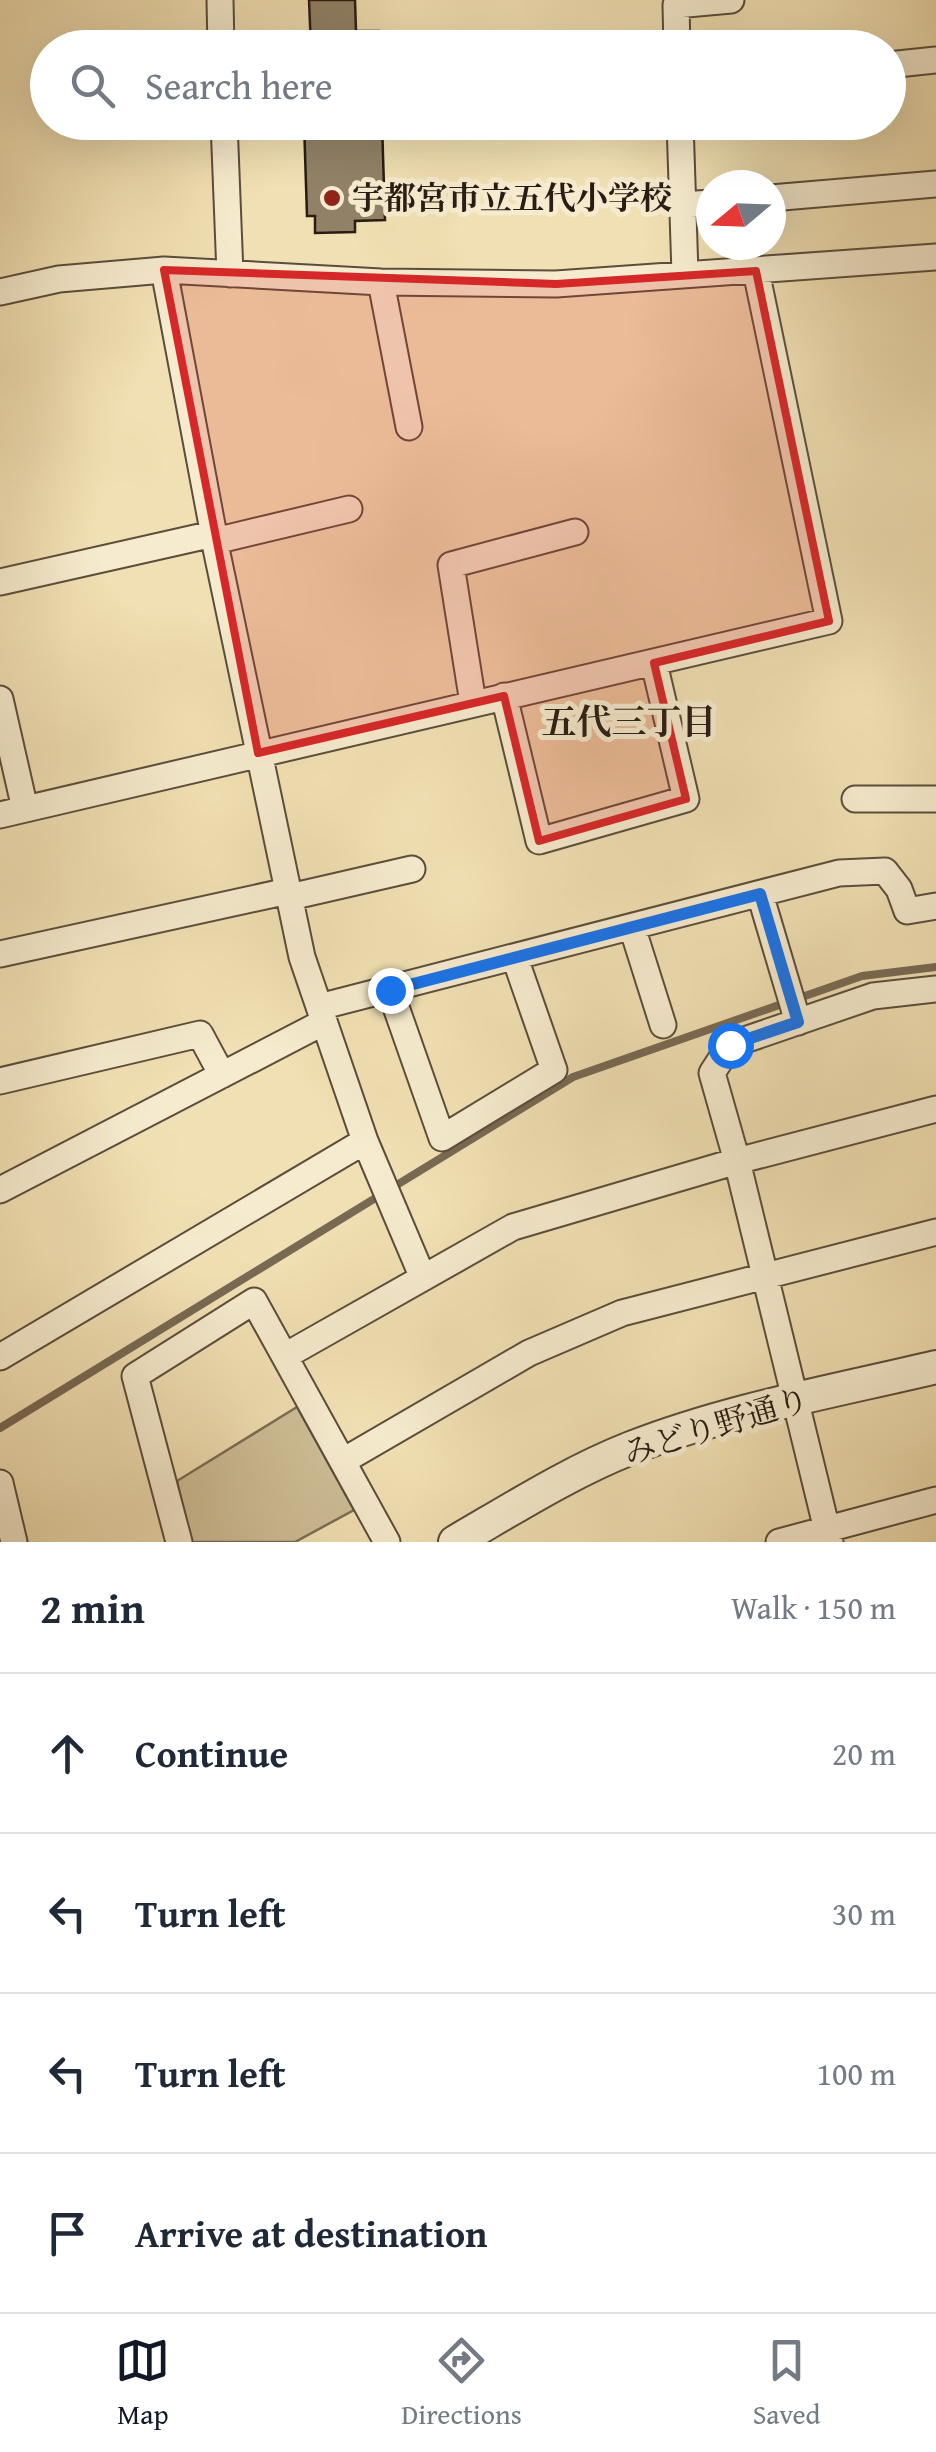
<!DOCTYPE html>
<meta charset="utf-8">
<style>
body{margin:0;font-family:"Gentium Book Plus","Noto Serif JP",serif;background:#f2f2f3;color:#1f2937}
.compass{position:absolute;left:696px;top:170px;width:90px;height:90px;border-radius:50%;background:#fff;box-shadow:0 10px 40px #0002;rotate:251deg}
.stop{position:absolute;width:30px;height:30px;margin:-22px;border:8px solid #1a73e8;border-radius:50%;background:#fff}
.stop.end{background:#1a73e8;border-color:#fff;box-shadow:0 2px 10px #0008}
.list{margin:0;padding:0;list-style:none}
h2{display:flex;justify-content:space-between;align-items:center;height:130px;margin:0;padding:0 40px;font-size:42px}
h2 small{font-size:32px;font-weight:400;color:#747a83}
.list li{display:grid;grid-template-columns:65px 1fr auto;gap:30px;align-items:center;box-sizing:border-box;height:160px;padding:0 40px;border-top:2px solid #e0e1e3}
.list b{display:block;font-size:38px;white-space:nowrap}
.list em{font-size:32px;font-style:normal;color:#747a83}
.icon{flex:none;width:55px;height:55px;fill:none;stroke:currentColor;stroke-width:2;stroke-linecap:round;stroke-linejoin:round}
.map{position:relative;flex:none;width:936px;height:1542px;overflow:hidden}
.search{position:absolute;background:#fff;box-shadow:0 10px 40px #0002;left:30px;right:30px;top:30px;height:110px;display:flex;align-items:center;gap:25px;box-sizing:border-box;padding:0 35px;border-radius:55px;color:#747a83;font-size:38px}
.sheet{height:770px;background:#fff}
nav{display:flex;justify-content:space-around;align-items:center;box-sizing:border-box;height:140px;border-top:2px solid #e0e1e3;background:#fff;font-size:28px;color:#747a83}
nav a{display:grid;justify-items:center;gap:5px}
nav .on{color:#111827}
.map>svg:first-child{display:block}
.green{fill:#cfbf98;stroke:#7c6e56;stroke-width:2.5}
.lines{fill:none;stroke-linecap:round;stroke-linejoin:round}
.stream{stroke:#786953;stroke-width:8}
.building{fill:#918267;stroke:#291c14;stroke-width:2.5}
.minor-casing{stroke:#5b4d3c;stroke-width:29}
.tertiary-casing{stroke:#5b4d3c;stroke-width:36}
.minor{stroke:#f6ebce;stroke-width:25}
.tertiary{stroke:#f6ebce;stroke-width:32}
.route{stroke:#1a73e8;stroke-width:12}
.marked{fill:#d62828;fill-opacity:0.2;stroke:#d62828;stroke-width:8;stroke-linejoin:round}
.poi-dot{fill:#8f2418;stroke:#f6ebce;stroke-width:4}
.labels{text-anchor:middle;stroke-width:10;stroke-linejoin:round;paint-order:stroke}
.poi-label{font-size:32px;font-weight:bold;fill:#291c14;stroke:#f6ebce;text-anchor:start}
.street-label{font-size:32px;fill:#291c14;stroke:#f6ebce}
.neighbourhood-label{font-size:35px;font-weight:bold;fill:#291c14;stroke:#f6ebce}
</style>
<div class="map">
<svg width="936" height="1542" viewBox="0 0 936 1542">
<rect width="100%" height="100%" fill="#f1e0b3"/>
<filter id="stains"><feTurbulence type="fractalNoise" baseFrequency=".002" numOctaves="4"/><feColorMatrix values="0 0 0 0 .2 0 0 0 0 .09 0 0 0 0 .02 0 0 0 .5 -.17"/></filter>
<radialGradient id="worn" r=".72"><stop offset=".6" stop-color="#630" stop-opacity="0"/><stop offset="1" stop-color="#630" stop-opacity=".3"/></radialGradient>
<path class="green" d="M 297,1407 L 354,1510 L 295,1542 L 191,1542 L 177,1481 Z"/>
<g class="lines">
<path class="stream" d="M 0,1428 L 573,1077 L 862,976 L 936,967"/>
</g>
<path class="building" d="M 309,0 L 355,0 L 356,31 L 379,31 L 380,48 L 311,48 Z
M 304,122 L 382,122 L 385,220 L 355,221 L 355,232 L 315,233 L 315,216 L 307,216 Z"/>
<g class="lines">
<defs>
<path id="minor" d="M 220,0 L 221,48
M 677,48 L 676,5 L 731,0
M 888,65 L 936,60
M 224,122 L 230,274
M 680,122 L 685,274
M 771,198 L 936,184
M 683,205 L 711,203
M 164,270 L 215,541 L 349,509
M 381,282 L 409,427
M 0,292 L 59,279 L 164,270 L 381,282 L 556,284 L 936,257
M 0,582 L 213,534 L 302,957 L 365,1141 L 0,1357
M 504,696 L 539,841 L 686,799 L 654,663
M 0,699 L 25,809
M 473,703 L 451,565 L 575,532
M 855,799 L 936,799
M 0,815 L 829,621 L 756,271
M 760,894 L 798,1022
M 290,897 L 412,869
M 632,927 L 663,1025
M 0,954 L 288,891
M 390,990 L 442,1138 L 554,1070 L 515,958
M 319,1007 L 839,873 L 885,871 L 899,889 L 907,911 L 936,906
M 0,1081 L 200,1034 L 222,1075
M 365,1141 L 423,1278
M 0,1190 L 324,1022
M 285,1356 L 513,1227 L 737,1161 L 936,1109
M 343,1461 L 529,1353 L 622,1313 L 936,1232
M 0,1483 L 14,1542
M 179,1542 L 135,1376 L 254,1301 L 387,1542
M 779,1542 L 936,1500
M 830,1542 L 737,1161 L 712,1073 L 730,1045 L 873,996 L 936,989"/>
<path id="tertiary" d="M 455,1542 C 512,1509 570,1472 631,1448 C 728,1410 835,1391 936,1367"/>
</defs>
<use href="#minor" class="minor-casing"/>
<use href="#tertiary" class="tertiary-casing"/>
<use href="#minor" class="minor"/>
<use href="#tertiary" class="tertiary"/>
</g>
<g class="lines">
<path class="route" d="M 390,990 L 760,894 L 798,1022 L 730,1045"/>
</g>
<path class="marked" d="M 164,270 L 556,284 L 756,271 L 829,621 L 654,663 L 686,799 L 539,841 L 504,696 L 258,753 Z"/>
<circle class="poi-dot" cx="332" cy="198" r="10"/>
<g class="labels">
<g class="poi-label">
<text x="352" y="209">宇都宮市立五代小学校</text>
</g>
<g class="street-label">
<text transform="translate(716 1426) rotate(-17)" y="11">みどり野通り</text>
</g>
<g class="neighbourhood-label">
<text x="629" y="734">五代三丁目</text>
</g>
</g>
<rect width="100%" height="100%" filter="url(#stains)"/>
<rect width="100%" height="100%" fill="url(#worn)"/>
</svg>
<svg class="compass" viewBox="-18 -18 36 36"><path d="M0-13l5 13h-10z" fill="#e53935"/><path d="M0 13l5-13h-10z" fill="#747a83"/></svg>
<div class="stop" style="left:730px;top:1045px"></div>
<div class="stop end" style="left:390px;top:990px"></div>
<div class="search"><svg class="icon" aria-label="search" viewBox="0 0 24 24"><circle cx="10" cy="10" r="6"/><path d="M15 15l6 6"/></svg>Search here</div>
</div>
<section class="sheet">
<h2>2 min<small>Walk · 150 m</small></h2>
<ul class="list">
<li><svg class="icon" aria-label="ahead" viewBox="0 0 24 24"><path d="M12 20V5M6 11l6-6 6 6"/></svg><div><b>Continue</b></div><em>20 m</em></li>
<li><svg class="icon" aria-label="left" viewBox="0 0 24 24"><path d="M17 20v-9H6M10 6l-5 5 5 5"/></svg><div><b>Turn left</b></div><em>30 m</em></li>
<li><svg class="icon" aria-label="left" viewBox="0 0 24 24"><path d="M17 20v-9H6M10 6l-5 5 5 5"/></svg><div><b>Turn left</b></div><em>100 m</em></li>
<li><svg class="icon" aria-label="arrive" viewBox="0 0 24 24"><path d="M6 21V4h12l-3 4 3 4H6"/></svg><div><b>Arrive at destination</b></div></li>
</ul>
</section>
<nav>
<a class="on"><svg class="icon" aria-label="map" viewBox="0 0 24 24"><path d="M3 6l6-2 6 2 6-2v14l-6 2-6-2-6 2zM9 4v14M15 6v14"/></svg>Map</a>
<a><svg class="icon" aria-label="directions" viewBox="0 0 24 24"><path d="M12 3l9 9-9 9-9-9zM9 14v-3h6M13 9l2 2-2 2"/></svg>Directions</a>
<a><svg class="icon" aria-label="saved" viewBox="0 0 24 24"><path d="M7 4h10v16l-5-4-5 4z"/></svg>Saved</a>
</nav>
